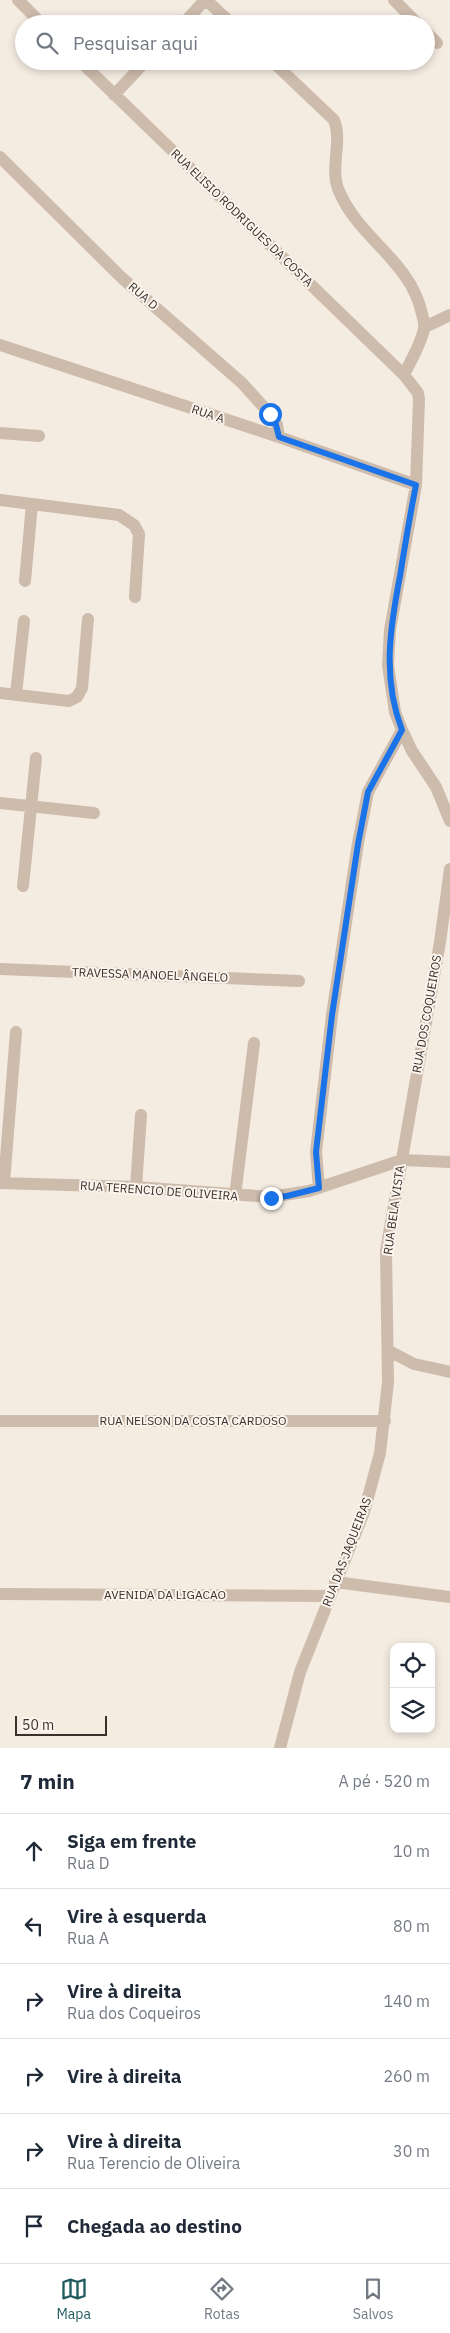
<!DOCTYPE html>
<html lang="pt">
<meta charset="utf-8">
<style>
body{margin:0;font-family:"IBM Plex Sans",sans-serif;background:#f2f2f3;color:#1f2937}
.controls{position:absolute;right:15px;bottom:15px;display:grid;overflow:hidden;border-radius:10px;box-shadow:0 2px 8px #0003}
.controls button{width:45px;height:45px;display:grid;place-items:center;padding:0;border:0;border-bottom:1px solid #e0e1e3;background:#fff;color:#1f2937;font:25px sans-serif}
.scale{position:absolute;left:15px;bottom:12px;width:92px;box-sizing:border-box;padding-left:5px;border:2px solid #3b302b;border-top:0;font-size:14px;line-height:18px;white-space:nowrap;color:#3b302b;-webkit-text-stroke:4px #fbf5ee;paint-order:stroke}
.stop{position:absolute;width:15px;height:15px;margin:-11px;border:4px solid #1a73e8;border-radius:50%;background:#fff}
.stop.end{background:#1a73e8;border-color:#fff;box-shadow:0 1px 5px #0008}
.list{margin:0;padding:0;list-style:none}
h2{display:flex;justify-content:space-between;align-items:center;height:65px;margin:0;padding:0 20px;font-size:21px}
h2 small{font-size:16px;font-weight:400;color:#747a83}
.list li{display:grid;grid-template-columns:32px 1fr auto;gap:15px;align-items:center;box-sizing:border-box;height:75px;padding:0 20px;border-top:1px solid #e0e1e3}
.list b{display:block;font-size:19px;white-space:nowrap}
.list p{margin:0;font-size:16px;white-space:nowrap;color:#747a83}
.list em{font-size:16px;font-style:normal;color:#747a83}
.icon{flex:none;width:28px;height:28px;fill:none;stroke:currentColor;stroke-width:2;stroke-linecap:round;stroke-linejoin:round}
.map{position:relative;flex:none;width:450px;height:1748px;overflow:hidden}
.search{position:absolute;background:#fff;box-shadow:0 2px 8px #0003;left:15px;right:15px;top:15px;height:55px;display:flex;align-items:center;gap:12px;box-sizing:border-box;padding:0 18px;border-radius:28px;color:#747a83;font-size:19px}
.sheet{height:515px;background:#fff}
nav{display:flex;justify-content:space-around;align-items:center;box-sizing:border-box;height:70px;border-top:1px solid #e0e1e3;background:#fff;font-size:14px;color:#747a83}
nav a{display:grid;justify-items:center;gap:2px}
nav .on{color:#1f5a5e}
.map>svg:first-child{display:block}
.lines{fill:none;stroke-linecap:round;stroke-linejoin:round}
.minor{stroke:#cdbbac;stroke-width:12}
.route{stroke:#1a73e8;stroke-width:6}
.labels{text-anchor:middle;stroke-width:4;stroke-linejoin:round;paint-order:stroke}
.street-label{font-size:12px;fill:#3b302b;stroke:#fbf5ee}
</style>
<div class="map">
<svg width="450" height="1748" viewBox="0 0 450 1748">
<rect width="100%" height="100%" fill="#f4ebe1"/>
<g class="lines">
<path class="minor" d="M 18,0 L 42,24
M 206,0 L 232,24
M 394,0 L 418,24
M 183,24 L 205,0
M 426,32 L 437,43
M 80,61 L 404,375 L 418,393 L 419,399 L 416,485 L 390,630 L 388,665 L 395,712 L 402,730 L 412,751 L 436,787 L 450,821
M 272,61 L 334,120 C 343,142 329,168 339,191 C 359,239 411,261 422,314 C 423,318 425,324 424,329 C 421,344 411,360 404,375
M 114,95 L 146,61
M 0,157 L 122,278 L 242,383 L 270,414 L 277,425 L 279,437
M 425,327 L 450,315
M 0,345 L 279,437 L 416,485
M 0,433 L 39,436
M 0,500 L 119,515 L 134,525 L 139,534 L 135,597
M 25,581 L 32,504
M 0,693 L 69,701 L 77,697 L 82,688 L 88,619
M 16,694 L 24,621
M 0,803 L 94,813
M 23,886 L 36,758
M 0,969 L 299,981
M 0,1183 L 136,1187 L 271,1197 L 309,1191 L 402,1160 L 450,1162
M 4,1183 L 16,1032
M 136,1187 L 141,1115
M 319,1188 L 316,1152 L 332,1015 L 358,843 L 368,792 L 402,730
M 235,1196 L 254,1043
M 389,1351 L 414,1364 L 450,1372
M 0,1421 L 385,1421
M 335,1582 L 450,1597
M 0,1594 L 330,1596
M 280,1748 L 300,1672 L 364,1512 L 380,1453 L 388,1382 L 386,1251 L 440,942 L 450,869"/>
</g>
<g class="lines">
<path class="route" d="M 270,414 L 276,425 L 279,437 L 416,485 C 410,515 405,545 400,576 C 390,628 382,678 402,730 L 368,792 L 358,844 L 332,1015 L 316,1152 L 319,1188 L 287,1196 L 271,1198"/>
</g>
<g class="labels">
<g class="street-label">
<text transform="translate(242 218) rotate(44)" y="4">RUA ELISIO RODRIGUES DA COSTA</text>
<text transform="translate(143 296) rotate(41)" y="4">RUA D</text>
<text transform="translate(208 414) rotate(18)" y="4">RUA A</text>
<text transform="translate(150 975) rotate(2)" y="4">TRAVESSA MANOEL ÂNGELO</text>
<text transform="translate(427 1014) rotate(-80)" y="4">RUA DOS COQUEIROS</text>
<text transform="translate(159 1191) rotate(4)" y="4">RUA TERENCIO DE OLIVEIRA</text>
<text transform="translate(394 1210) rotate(-82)" y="4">RUA BELA VISTA</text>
<text x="193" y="1425">RUA NELSON DA COSTA CARDOSO</text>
<text transform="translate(347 1552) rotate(-69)" y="4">RUA DAS JAQUEIRAS</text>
<text x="165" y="1599">AVENIDA DA LIGACAO</text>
</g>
</g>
</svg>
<div class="controls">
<button><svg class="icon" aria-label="locate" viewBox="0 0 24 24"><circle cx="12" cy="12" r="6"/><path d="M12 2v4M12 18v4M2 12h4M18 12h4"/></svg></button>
<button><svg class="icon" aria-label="layers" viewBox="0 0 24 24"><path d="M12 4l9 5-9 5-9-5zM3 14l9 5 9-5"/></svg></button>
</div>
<div class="scale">50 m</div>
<div class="stop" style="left:270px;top:414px"></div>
<div class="stop end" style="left:271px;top:1198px"></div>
<div class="search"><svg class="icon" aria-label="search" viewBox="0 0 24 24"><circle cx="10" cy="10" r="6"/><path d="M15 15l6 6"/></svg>Pesquisar aqui</div>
</div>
<section class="sheet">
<h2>7 min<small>A pé · 520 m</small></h2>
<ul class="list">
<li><svg class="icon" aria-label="ahead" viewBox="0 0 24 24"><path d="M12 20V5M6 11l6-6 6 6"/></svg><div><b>Siga em frente</b><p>Rua D</p></div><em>10 m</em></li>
<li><svg class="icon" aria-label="left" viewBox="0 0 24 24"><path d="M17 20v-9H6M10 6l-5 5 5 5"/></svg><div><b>Vire à esquerda</b><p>Rua A</p></div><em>80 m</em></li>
<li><svg class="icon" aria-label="right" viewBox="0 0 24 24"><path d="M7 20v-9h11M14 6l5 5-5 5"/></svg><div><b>Vire à direita</b><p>Rua dos Coqueiros</p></div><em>140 m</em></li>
<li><svg class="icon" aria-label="right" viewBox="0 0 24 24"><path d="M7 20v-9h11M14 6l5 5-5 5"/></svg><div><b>Vire à direita</b></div><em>260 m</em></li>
<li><svg class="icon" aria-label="right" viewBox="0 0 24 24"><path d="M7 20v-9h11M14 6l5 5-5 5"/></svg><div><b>Vire à direita</b><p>Rua Terencio de Oliveira</p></div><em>30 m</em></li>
<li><svg class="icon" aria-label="arrive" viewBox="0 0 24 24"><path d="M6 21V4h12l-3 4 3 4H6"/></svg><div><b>Chegada ao destino</b></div></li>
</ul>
</section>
<nav>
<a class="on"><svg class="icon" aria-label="map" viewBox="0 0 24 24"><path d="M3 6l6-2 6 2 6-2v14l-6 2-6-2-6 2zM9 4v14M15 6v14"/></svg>Mapa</a>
<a><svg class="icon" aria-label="directions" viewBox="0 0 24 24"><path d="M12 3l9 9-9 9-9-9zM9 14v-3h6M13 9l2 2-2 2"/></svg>Rotas</a>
<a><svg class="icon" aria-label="saved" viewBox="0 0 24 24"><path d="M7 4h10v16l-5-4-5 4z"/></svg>Salvos</a>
</nav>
